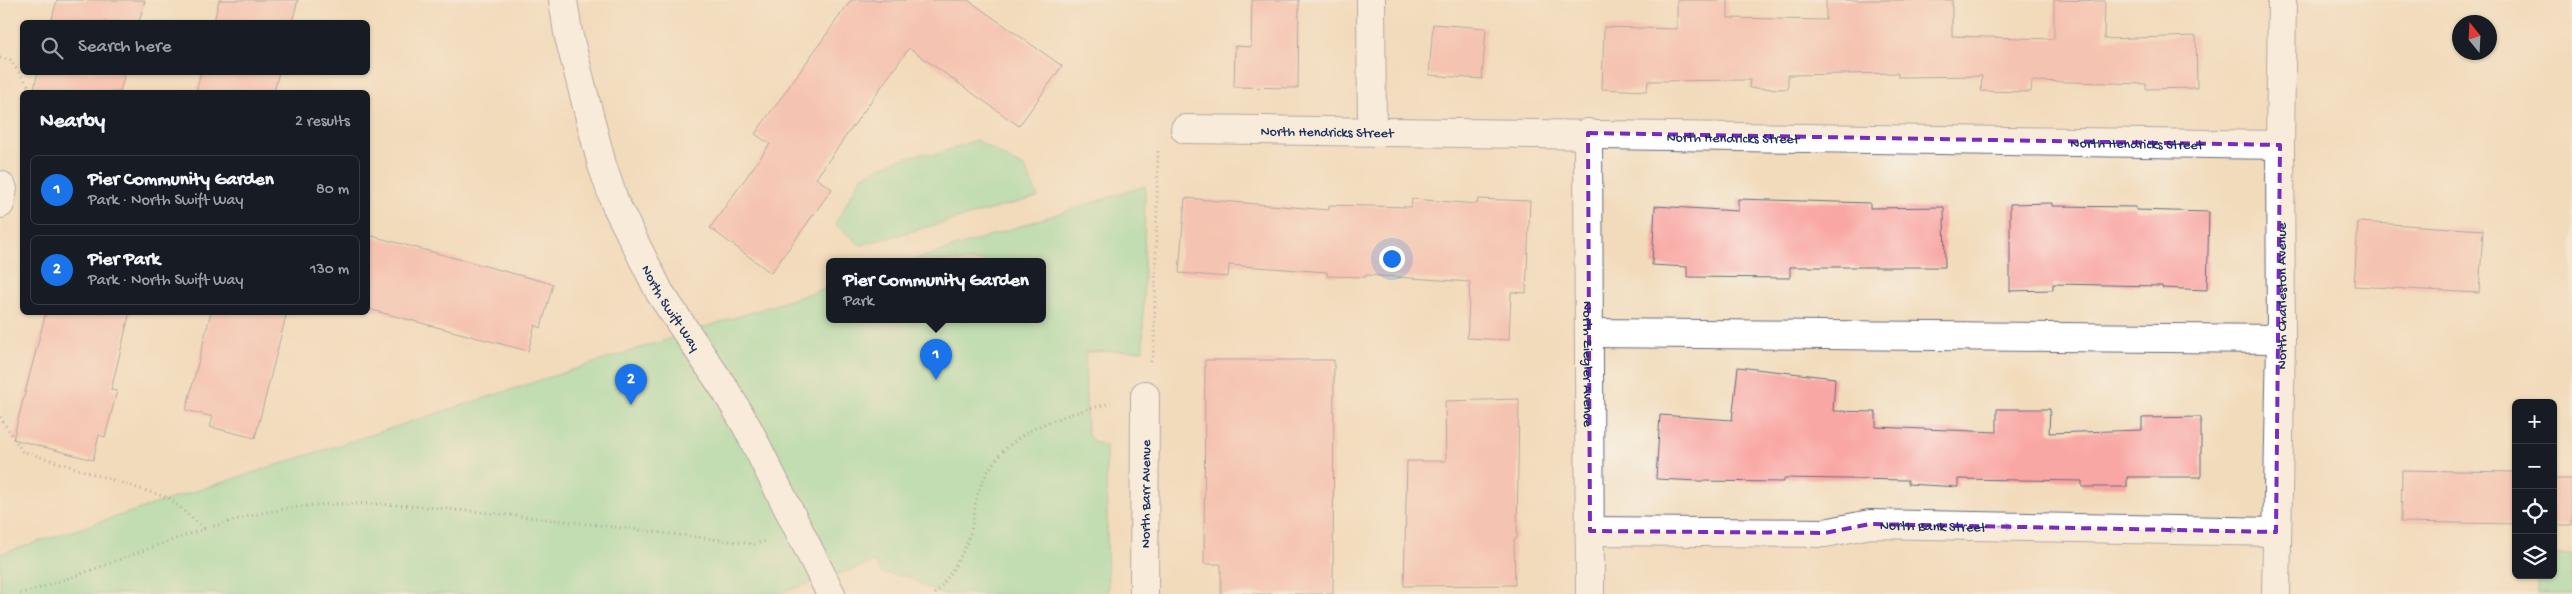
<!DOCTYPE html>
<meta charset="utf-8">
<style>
body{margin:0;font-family:"Gochi Hand",sans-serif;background:#242831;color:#f1f3f6}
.controls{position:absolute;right:15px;bottom:15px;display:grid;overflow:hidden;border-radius:8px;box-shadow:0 1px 4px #0004}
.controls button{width:45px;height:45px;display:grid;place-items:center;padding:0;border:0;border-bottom:1px solid #363941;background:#171b24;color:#f1f3f6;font:25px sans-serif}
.compass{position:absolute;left:2452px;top:15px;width:45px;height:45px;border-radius:50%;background:#171b24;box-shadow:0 1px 4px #0004;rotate:342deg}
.you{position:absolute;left:1391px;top:258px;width:18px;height:18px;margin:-12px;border:4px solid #fff;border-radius:50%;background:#1a73e8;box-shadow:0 0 0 8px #1a73e833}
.badge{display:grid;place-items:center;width:32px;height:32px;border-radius:50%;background:#1a73e8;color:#fff;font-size:16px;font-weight:700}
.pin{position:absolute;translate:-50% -41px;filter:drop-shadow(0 1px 2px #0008)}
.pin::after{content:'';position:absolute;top:26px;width:18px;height:15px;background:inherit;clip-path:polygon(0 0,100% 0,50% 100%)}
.popup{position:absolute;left:826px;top:258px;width:220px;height:65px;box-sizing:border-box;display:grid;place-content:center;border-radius:8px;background:#171b24;filter:drop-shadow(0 1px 4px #0005);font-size:16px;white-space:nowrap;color:#9ea1a6}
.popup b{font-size:19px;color:#f1f3f6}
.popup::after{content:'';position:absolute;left:50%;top:100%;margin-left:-10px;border:10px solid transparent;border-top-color:#171b24}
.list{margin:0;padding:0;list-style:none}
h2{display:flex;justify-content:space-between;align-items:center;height:65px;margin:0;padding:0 20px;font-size:21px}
h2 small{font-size:16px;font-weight:400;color:#9ea1a6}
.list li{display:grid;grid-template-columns:32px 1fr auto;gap:15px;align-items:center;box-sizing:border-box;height:70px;margin:0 10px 10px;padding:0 10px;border:1px solid #363941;border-radius:8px}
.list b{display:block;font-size:19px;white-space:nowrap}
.list p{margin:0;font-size:16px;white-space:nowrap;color:#9ea1a6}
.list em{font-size:16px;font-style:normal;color:#9ea1a6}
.icon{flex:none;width:28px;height:28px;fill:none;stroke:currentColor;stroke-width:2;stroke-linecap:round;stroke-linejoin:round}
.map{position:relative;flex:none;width:2572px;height:594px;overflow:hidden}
.search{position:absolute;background:#171b24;box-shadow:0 1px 4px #0004;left:20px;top:20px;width:350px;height:55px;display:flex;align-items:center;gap:12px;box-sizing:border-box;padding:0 18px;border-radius:8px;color:#9ea1a6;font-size:19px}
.panel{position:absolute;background:#171b24;box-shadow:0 1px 4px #0004;left:20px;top:90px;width:350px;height:225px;border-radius:8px}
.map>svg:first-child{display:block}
.green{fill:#85dfa4;stroke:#508781}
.building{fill:#f9a7a4}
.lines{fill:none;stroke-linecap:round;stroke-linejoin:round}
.minor-casing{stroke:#666b7f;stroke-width:30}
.path{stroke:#666b7f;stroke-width:3;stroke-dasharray:1 4;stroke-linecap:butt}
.minor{stroke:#fff;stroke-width:28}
.oneway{fill:#8d97ae}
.marked{fill:none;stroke:#7b2cbf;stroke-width:4;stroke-dasharray:10 6;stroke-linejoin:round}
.labels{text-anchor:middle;stroke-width:4;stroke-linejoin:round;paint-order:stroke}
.street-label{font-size:14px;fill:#1b2f5e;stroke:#f7f3e8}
</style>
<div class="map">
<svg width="2572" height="594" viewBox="0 0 2572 594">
<rect width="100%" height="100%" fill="#f7f3e8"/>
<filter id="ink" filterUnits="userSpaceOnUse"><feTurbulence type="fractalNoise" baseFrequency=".02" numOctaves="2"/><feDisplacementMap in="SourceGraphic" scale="10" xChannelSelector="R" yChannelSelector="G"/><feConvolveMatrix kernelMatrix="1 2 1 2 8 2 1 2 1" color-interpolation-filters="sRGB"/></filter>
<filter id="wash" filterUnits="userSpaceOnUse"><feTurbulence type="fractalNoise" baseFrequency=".0096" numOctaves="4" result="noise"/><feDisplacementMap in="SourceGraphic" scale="20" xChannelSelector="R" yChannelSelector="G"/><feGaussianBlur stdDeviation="1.12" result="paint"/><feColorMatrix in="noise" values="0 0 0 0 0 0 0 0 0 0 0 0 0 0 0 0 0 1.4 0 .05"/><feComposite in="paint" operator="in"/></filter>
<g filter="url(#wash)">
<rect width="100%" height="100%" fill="#f2dbbb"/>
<path class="green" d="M 976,140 L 1025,168 L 1038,197 L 861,245 L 835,224 L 862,176 L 894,161 L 924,153 L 934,155 Z
M 1145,186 L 1143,350 L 1085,352 L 1087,433 L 1093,441 L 1106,446 L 1108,594 L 940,594 L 907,576 L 881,573 L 875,562 L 777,594 L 0,594 L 0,554 L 830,287 L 830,319 L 1042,319 L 1042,261 L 911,261 Z
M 2553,555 L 2572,555 L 2572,594 L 2538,594 L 2538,575 L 2553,575 Z"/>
<g id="blocks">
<path class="building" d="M 57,0 L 145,0 L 139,22 L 51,22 Z
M 219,0 L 298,0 L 292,22 L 214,22 Z
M 851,0 L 968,0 L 1062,66 L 1019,126 L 909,48 L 816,178 L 832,189 L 771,273 L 710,228 L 770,144 L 755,134 Z
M 1252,0 L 1299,0 L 1298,88 L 1234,87 L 1235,46 L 1251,47 Z
M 1677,0 L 1728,0 L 1728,18 L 1826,20 L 1826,0 L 1952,0 L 1952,36 L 2054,39 L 2054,0 L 2105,1 L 2104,39 L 2196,36 L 2197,88 L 2146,89 L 2146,84 L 2032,81 L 2031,92 L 1981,91 L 1982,76 L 1898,77 L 1898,73 L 1788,75 L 1788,89 L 1749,88 L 1750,80 L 1648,81 L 1647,91 L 1602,89 L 1604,27 L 1677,29 Z
M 1433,24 L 1486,28 L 1482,79 L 1429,75 Z
M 38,72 L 125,72 L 120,92 L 51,92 L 34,88 Z
M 201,72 L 279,72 L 274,92 L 196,92 Z
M 1185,198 L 1329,210 L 1329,205 L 1411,207 L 1412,199 L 1477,204 L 1478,199 L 1530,201 L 1526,293 L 1511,292 L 1509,340 L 1467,338 L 1470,282 L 1366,275 L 1366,277 L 1327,276 L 1327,272 L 1229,265 L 1228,277 L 1179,273 Z
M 1738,199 L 1870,203 L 1870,208 L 1944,207 L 1945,267 L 1790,267 L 1790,278 L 1687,277 L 1687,267 L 1652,265 L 1655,206 L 1738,211 Z
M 2052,203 L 2052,206 L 2136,207 L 2136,210 L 2209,212 L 2207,290 L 2162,288 L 2162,286 L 2053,284 L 2053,290 L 2010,291 L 2010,204 Z
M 2358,222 L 2483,230 L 2479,293 L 2354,286 Z
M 368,235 L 553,284 L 541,328 L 535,325 L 528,351 L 368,309 Z
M 46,312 L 130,312 L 111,390 L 117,391 L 105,437 L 99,435 L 93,460 L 13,439 Z
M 211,312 L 287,312 L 255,438 L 210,427 L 213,417 L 186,410 Z
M 1205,360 L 1334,360 L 1333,594 L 1221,594 L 1221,564 L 1204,564 Z
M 1738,367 L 1835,378 L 1833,411 L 1876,412 L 1876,427 L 1997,432 L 1997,409 L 2050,409 L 2049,433 L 2142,430 L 2142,418 L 2201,417 L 2201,477 L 2127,477 L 2127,487 L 2082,487 L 2082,481 L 1958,479 L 1958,487 L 1908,484 L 1908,480 L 1784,478 L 1784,482 L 1699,481 L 1656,479 L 1660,415 L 1732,420 Z
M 1519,399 L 1517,539 L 1514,539 L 1515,585 L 1404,586 L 1407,461 L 1446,461 L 1445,401 Z
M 2402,470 L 2516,472 L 2516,524 L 2401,522 Z
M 2553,479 L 2572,479 L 2572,525 L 2553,525 Z"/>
</g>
</g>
<g filter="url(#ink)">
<use href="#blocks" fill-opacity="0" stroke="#666b7f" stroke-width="1"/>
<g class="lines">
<defs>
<g id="minor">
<path id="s1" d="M 563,0 L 568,33 L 602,165 L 615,203 L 660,293 L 726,391 L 747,427 L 831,594"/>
<path d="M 1371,0 L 1372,131"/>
<path id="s2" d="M 1185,129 L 2280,145"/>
<path id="s3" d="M 1588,133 L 1590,594"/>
<path d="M 0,185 L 3,189 L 0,204"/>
<path d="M 1589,333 L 2281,339"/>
<path id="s4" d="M 1590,531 L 1825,533 L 1870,524 L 2276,532"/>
<path id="s5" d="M 1144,594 L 1145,395"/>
<path id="s6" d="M 2276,594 L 2281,339 L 2280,145 L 2282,0"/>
</g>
</defs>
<use href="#minor" class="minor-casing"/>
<path class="path" d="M 0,58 L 10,60 L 33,92
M 1151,362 L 1154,349 L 1158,151
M 0,417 L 22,451 L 169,498 L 206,530
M 20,594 C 117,566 215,513 317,505 C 369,501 427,507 479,512 C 571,521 662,533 754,544 L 766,541
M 935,594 C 949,576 963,556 970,534 C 974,521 974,506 978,493 C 999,431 1054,418 1111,403"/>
<use href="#minor" class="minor"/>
</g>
<defs><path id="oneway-solid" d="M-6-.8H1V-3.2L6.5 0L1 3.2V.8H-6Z" transform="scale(1.25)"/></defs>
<g class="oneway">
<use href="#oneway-solid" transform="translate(2006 526) rotate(1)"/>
<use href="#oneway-solid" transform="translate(2168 530) rotate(1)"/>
</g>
</g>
<path d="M0 0H2572V594H0ZM 1588,133 L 2280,145 L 2276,532 L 1870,524 L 1825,533 L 1590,531 Z" fill="#f2dbbb" fill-opacity=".55" fill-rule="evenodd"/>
<path class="marked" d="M 1588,133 L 2280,145 L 2276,532 L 1870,524 L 1825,533 L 1590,531 Z"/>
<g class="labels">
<g class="street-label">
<text dy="5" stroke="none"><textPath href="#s2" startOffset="142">North Hendricks Street</textPath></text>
<text dy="5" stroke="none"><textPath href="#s2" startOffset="548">North Hendricks Street</textPath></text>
<text dy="5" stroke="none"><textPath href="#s2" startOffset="952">North Hendricks Street</textPath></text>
<text dy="5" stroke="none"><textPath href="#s6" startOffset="298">North Charleston Avenue</textPath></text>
<text dy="5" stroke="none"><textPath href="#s1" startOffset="329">North Swift Way</textPath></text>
<text dy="5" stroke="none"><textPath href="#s3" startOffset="231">North Ziegler Avenue</textPath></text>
<text dy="5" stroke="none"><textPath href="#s5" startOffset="100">North Barr Avenue</textPath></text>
<text dy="5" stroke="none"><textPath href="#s4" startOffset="344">North Bank Street</textPath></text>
</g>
</g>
</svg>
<div class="controls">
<button>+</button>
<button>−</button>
<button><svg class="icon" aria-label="locate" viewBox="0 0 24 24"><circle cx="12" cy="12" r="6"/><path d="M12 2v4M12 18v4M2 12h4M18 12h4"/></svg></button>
<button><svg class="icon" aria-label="layers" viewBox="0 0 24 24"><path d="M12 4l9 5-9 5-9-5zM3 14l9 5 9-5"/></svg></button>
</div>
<svg class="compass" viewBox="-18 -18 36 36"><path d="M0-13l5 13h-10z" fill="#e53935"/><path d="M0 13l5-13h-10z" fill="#9ea1a6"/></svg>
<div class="you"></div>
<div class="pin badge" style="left:936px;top:380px">1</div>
<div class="popup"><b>Pier Community Garden</b>Park</div>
<div class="pin badge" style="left:631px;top:405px">2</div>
<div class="search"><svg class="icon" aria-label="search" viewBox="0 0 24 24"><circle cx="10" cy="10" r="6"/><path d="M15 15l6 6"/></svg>Search here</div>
<section class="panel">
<h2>Nearby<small>2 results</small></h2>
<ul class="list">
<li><span class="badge">1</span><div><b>Pier Community Garden</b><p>Park · North Swift Way</p></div><em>80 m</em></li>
<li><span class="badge">2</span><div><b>Pier Park</b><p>Park · North Swift Way</p></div><em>130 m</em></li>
</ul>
</section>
</div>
